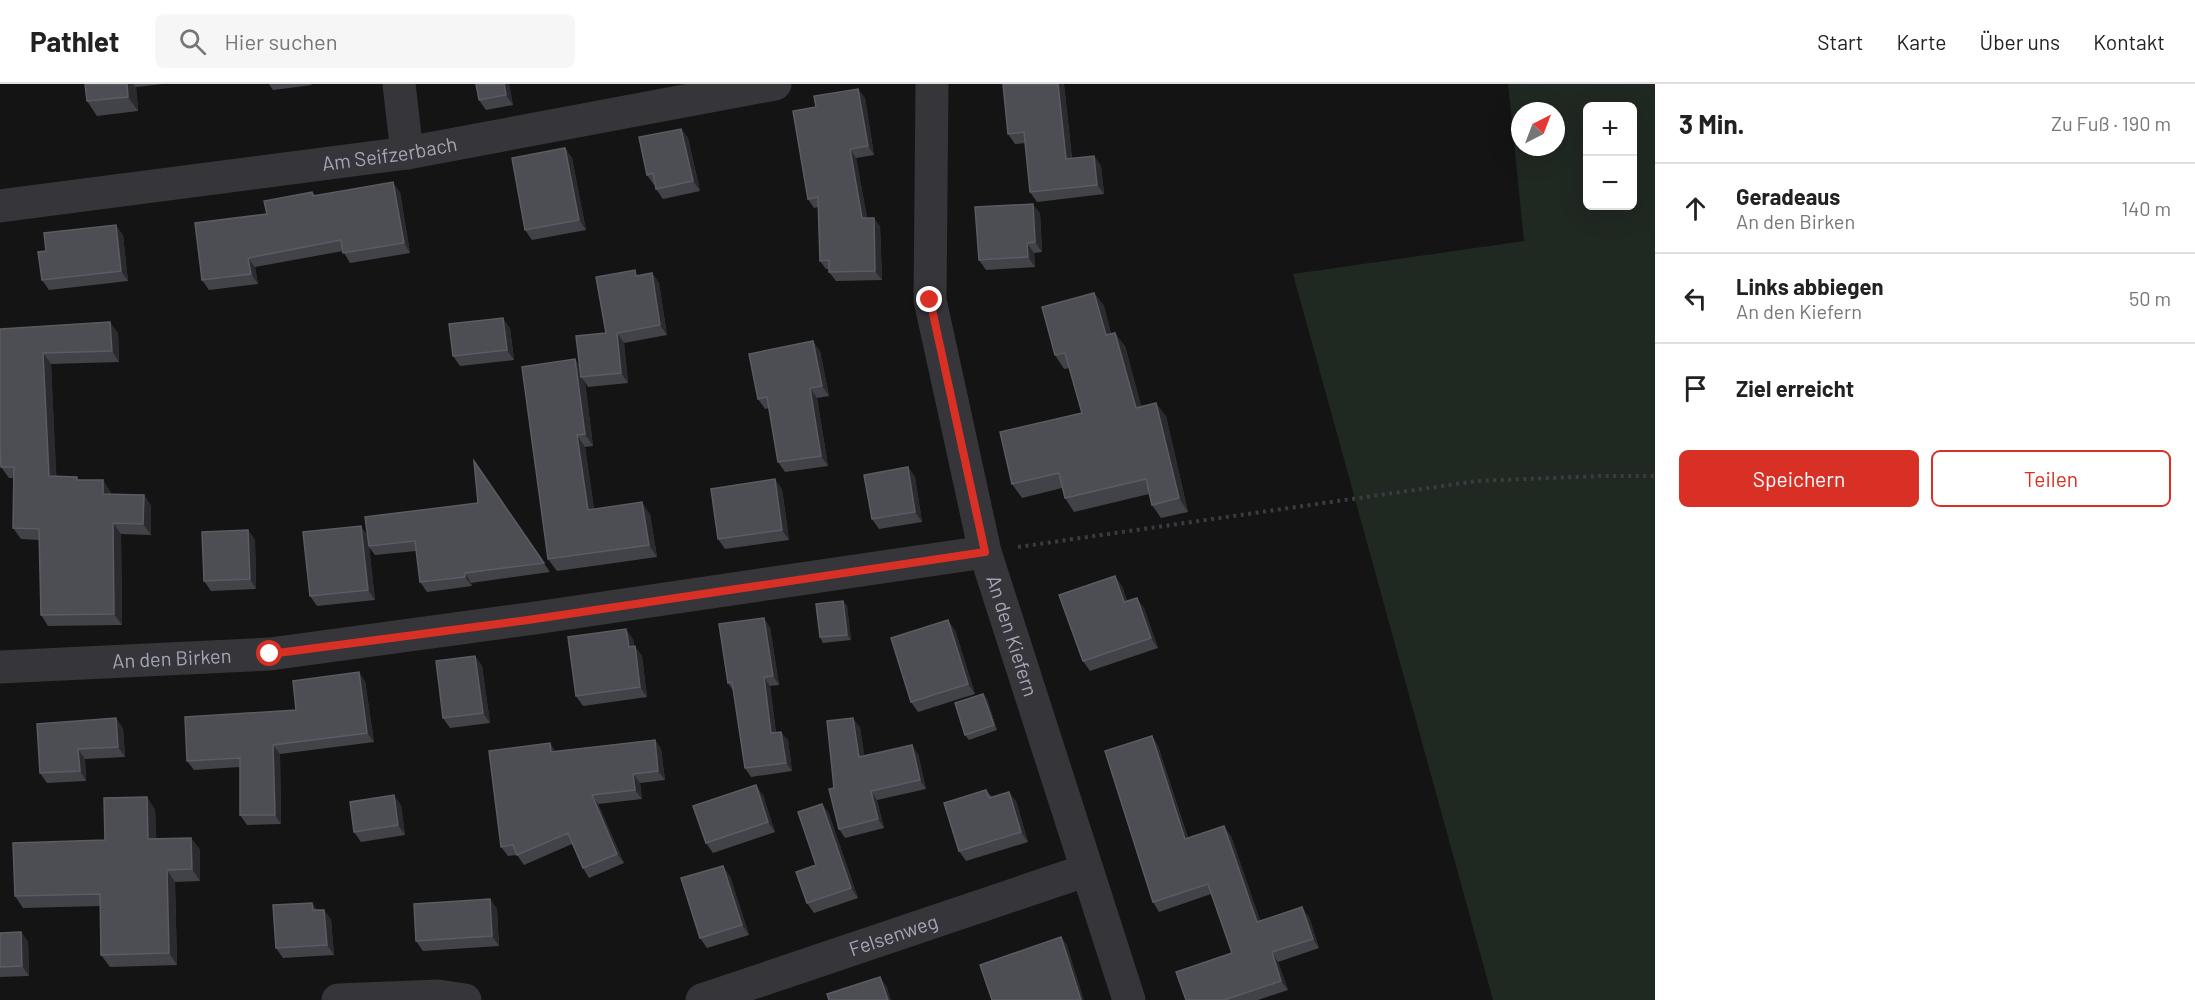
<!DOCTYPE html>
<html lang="de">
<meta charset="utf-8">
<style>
body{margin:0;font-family:Barlow,sans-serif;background:#f6f6f6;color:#222}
.controls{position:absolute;right:18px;top:18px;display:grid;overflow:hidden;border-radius:9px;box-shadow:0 6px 24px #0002}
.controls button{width:54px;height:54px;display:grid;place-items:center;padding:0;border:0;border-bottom:2px solid #e0e0e0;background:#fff;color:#222;font:30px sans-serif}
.compass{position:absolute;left:1511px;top:18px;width:54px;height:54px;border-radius:50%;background:#fff;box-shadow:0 6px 24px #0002;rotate:42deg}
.stop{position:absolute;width:18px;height:18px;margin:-14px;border:4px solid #d93025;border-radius:50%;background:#fff}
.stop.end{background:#d93025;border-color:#fff;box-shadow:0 2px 6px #0008}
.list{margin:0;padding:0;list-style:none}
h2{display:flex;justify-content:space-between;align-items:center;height:78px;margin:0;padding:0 24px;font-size:26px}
h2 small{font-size:20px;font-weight:400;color:#767676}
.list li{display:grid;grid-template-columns:39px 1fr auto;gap:18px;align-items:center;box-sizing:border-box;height:90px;padding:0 24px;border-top:2px solid #e0e0e0}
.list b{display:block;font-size:22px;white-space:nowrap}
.list p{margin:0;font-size:20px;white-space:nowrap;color:#767676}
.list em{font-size:20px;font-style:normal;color:#767676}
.actions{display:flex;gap:12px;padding:18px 24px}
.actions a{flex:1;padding:14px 0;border:2px solid #d93025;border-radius:9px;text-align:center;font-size:21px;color:#d93025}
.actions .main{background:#d93025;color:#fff}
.icon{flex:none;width:33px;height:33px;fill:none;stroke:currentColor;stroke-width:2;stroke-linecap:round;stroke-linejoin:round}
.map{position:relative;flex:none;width:1655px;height:916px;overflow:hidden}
header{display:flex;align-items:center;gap:36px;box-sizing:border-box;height:84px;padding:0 30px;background:#fff;border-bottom:2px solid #e0e0e0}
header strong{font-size:28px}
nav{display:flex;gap:33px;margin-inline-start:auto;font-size:21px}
.search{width:420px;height:54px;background:#f6f6f6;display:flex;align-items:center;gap:15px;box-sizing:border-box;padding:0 21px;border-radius:9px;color:#767676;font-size:22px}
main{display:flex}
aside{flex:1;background:#fff}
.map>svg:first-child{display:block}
.grass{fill:#202822;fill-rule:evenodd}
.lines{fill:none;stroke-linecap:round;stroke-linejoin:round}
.path{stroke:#3b3b41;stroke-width:4;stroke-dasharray:3 4.5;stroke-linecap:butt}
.minor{stroke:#35353a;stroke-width:33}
.wall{fill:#424348}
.shaded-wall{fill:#2b2b2f}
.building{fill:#4d4d54;stroke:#5b5b63;stroke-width:1.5}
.route{stroke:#d93025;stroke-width:8}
.labels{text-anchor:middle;stroke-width:4.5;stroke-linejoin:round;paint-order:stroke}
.street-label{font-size:20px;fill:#a5a7b6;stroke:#0f0f10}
</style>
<header>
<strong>Pathlet</strong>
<div class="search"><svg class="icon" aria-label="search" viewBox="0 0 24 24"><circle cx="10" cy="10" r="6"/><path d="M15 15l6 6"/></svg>Hier suchen</div>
<nav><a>Start</a><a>Karte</a><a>Über uns</a><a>Kontakt</a></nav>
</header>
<main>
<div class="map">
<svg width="1655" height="916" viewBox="0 0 1655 916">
<rect width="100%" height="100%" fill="#141415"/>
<path class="grass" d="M 1508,0 L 1655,0 L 1655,916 L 1493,916 L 1293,190 L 1524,157 ZM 1588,22 L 1632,22 L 1632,122 L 1588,122 ZM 1520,27 L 1556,27 L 1556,63 L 1520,63 Z"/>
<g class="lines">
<path class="path" d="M 1018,463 L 1477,397 L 1600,392 L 1655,392"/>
<g class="minor">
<path d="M 399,0 L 407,69"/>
<path id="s1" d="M 932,0 L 930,216 L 985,468 L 1129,916"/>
<path id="s2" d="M 0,122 L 407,69 L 775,0"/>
<path id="s3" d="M 0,583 L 270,570 L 528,535 L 985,468"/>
<path d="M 338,916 L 438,912 L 465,916"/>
<path id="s4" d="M 702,916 L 1087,786"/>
</g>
</g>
<path class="wall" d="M 85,0 L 163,0 L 136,3 L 138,27 L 97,32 L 87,17 Z
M 269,0 L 311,0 L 312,1 L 273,6 Z
M 476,0 L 509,0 L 513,21 L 486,26 L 479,16 Z
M 1003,0 L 1064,0 L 1072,74 L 1094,72 L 1101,82 L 1104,110 L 1037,118 L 1030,108 L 1025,59 L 1015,60 L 1008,50 Z
M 858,5 L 865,14 L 874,71 L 856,74 L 867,134 L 880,142 L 882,196 L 836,197 L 829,188 L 829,185 L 826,185 L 820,177 L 818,123 L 814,124 L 808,115 Z
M 681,45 L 688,54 L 700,107 L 663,115 L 656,105 L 655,100 L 654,101 L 647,91 Z
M 565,64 L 572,74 L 586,146 L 532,156 L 525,146 Z
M 312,108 L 315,111 L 400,108 L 410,169 L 350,179 L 343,167 L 255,183 L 258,200 L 209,206 L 202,196 L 267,130 Z
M 1040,129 L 1042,168 L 1034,169 L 1035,183 L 986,186 L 979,176 Z
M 123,151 L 128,197 L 49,206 L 42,196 L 46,167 Z
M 652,189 L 659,199 L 667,251 L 624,259 L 628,299 L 588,303 L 585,298 L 593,362 L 585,363 L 594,425 L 650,430 L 657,473 L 557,487 L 548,475 L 575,275 L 580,283 L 606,249 L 639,192 Z
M 1094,209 L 1104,222 L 1111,250 L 1125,262 L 1141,322 L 1166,332 L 1188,428 L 1161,434 L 1152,421 L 1149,410 L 1074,428 L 1065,414 L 1062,404 L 1022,414 L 1012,400 L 1082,329 L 1070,284 L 1064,285 L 1055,271 Z
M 510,244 L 514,276 L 460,282 L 453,272 Z
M 0,245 L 118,249 L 119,278 L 51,280 L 56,392 L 79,396 L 110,407 L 111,410 L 144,411 L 151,422 L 151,451 L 121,450 L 122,541 L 48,542 L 41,531 L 39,456 L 21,455 L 13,444 L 14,394 L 9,394 L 1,383 Z
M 820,267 L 829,312 L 817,314 L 828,382 L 785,388 L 778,378 L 769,324 L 765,325 L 758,315 Z
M 474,377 L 550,488 L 471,499 L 472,502 L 427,508 L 420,498 L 416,467 L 375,471 L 369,463 L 375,516 L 317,522 L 310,512 L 367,451 L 478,419 Z
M 908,383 L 915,393 L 922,438 L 879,445 L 872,435 Z
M 782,405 L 789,456 L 725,465 L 718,455 Z
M 248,446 L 255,456 L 256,505 L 211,507 L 204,497 Z
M 1122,502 L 1127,517 L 1144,524 L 1158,564 L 1090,587 L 1083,577 Z
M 843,517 L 847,522 L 851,556 L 823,559 L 820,553 Z
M 770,543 L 779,601 L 770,602 L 776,648 L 788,656 L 792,687 L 751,693 L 745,684 L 734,608 L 728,599 Z
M 955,546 L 975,610 L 918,628 L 911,618 Z
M 633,555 L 634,562 L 642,572 L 647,613 L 583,622 L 576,612 Z
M 475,572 L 482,582 L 490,639 L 450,644 L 443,634 Z
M 365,597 L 374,658 L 280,670 L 281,740 L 247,741 L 240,731 L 240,683 L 194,686 L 187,677 L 296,626 Z
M 983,610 L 987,615 L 997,646 L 969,656 L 965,651 Z
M 37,640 L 123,644 L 125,673 L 85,675 L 86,697 L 47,699 L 40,689 Z
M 860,643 L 864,672 L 918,670 L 926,705 L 877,716 L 884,744 L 845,754 L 839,745 L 834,704 Z
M 1152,652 L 1158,662 L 1188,754 L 1231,752 L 1260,837 L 1309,833 L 1319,864 L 1278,878 L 1288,906 L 1258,916 L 1186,916 L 1232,869 L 1211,810 L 1159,828 L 1153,818 Z
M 655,656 L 661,665 L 665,696 L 640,699 L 642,715 L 598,720 L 624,779 L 589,794 L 583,784 L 572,760 L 524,781 L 517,771 L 508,772 L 501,763 L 550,659 L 555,667 Z
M 986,706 L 992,713 L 1016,717 L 1028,758 L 966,777 L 959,767 Z
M 763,711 L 775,748 L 713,769 L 706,759 Z
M 822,720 L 829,730 L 858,814 L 814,829 L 807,819 L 816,781 Z
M 401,721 L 405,751 L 361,758 L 354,748 Z
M 155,725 L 156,755 L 191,754 L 200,766 L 200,797 L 175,798 L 177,881 L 110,883 L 101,871 L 100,822 L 23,824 L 15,812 Z
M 730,792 L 749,851 L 707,864 L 700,854 Z
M 490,815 L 497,825 L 499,862 L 423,867 L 416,857 Z
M 317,826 L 324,826 L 331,836 L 334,871 L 283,874 L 276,864 Z
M 21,848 L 28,858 L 29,892 L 0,893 L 0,849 Z"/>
<path class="shaded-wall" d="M 127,0 L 133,0 L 136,3 L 138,27 L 128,13 Z
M 504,0 L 509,0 L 513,21 L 506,11 Z
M 1058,0 L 1064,0 L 1073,85 L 1066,75 Z
M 858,5 L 865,14 L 874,71 L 868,62 Z
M 681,45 L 688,54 L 700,107 L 693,97 Z
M 565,64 L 572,74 L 586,146 L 579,136 Z
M 850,65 L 856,74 L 869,143 L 862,134 Z
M 1094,72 L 1101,82 L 1104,110 L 1097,101 Z
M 393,98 L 400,108 L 410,169 L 404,159 Z
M 1033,120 L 1040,129 L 1042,168 L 1035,158 Z
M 874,134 L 880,142 L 882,196 L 875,187 Z
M 116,141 L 123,151 L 128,197 L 121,187 Z
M 1027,159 L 1034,169 L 1035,183 L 1028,173 Z
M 248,174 L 255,183 L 258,200 L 251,190 Z
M 652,189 L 659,199 L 667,251 L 660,241 Z
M 1094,209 L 1104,222 L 1115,264 L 1106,251 Z
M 503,234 L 510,244 L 514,276 L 507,266 Z
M 110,238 L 118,249 L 119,278 L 112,267 Z
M 617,249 L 624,259 L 628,299 L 621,289 Z
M 1115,249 L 1125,262 L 1145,337 L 1136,324 Z
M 813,257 L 820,267 L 829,312 L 822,302 Z
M 43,269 L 51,280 L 57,403 L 49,392 Z
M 575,275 L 583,287 L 581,293 L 585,298 L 593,362 L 585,350 Z
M 810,304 L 817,314 L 828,382 L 821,372 Z
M 1156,319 L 1166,332 L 1188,428 L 1179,414 Z
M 577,351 L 585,363 L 596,438 L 588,426 Z
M 908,383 L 915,393 L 922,438 L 915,428 Z
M 775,395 L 782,405 L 789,456 L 782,446 Z
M 103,396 L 110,407 L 111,421 L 103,410 Z
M 144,411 L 151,422 L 151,451 L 143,440 Z
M 642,418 L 650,430 L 657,473 L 649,461 Z
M 113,439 L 121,450 L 122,541 L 114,530 Z
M 361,442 L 368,452 L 375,516 L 368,506 Z
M 248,446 L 255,456 L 256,505 L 250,495 Z
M 465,489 L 471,499 L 472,502 L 465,493 Z
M 1115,492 L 1122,502 L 1131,528 L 1124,518 Z
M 1137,514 L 1144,524 L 1158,564 L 1151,554 Z
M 843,517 L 847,522 L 851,556 L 847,551 Z
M 764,534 L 770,543 L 779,601 L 773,592 Z
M 948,536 L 955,546 L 975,610 L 968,600 Z
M 626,545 L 633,555 L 636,573 L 629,563 Z
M 635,562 L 642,572 L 647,613 L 640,603 Z
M 475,572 L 482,582 L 490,639 L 483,629 Z
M 359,588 L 365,597 L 374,658 L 367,649 Z
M 764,593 L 770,602 L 777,658 L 771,649 Z
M 983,610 L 987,615 L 997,646 L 994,641 Z
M 116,634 L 123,644 L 125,673 L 118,663 Z
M 853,634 L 860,643 L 866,682 L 859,673 Z
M 781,648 L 788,656 L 792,687 L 786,679 Z
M 1152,652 L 1158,662 L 1191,765 L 1185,755 Z
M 655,656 L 661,665 L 665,696 L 658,687 Z
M 550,659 L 556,669 L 551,668 Z
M 273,661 L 280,670 L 281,740 L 275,731 Z
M 912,661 L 918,670 L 926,705 L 920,696 Z
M 78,665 L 85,675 L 86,697 L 80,687 Z
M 633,690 L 640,699 L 642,715 L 635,706 Z
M 756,701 L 763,711 L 775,748 L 768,738 Z
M 871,707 L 877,716 L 884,744 L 878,735 Z
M 1009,708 L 1016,717 L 1028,758 L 1021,748 Z
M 394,711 L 401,721 L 405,751 L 398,741 Z
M 592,711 L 598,720 L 624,779 L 617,770 Z
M 147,713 L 155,725 L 157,767 L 148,755 Z
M 822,720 L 829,730 L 858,814 L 851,804 Z
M 1224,742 L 1231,752 L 1264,847 L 1257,838 Z
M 191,754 L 200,766 L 200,797 L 192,785 Z
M 723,782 L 730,792 L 749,851 L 742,841 Z
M 167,786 L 175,798 L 177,881 L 169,869 Z
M 490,815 L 497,825 L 499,862 L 492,852 Z
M 312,819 L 319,828 L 313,826 Z
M 1302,823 L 1309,833 L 1319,864 L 1313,855 Z
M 324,826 L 331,836 L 334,871 L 327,861 Z
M 21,848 L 28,858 L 29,892 L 22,882 Z
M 1061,853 L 1067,861 L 1084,916 L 1081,916 Z
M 1272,868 L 1278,878 L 1288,906 L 1281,897 Z
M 880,893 L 887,903 L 891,916 L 888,916 Z"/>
<path class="building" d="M 85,0 L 127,0 L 128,13 L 87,17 Z
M 476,0 L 504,0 L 506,11 L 479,16 Z
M 1003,0 L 1058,0 L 1066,75 L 1094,72 L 1097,101 L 1030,108 L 1024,48 L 1008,50 Z
M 858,5 L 868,62 L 850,65 L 862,134 L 874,134 L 875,187 L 829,188 L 829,176 L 820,177 L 818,113 L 808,115 L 793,27 L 816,23 L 814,12 Z
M 681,45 L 693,97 L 656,105 L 653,89 L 647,91 L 639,53 Z
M 565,64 L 579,136 L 525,146 L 512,74 Z
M 393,98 L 404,159 L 343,169 L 341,156 L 248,174 L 251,190 L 202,196 L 195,139 L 267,130 L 264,117 L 312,108 L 313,112 Z
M 1033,120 L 1035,158 L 1027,159 L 1028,173 L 979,176 L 975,123 Z
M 116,141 L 121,187 L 42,196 L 38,168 L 46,167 L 44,149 Z
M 635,186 L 636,192 L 652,189 L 660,241 L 617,249 L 621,289 L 581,293 L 576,252 L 606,249 L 596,193 Z
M 1094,209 L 1106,251 L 1115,249 L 1136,324 L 1156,319 L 1179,414 L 1152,421 L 1146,395 L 1065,414 L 1059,389 L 1012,400 L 1000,348 L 1082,329 L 1065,269 L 1055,271 L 1042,223 Z
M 503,234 L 507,266 L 453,272 L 449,240 Z
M 110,238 L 112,267 L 43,269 L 49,392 L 77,393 L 77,396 L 103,396 L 103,410 L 144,411 L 143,440 L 113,439 L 114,530 L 41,531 L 39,445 L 13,444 L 14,383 L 1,383 L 0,366 L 0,245 Z
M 813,257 L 822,302 L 810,304 L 821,372 L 778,378 L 767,313 L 758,315 L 749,270 Z
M 575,275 L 585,350 L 577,351 L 588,426 L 642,418 L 649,461 L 548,475 L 522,283 Z
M 474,377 L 544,479 L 465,489 L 465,493 L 420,498 L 415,457 L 369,462 L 365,433 L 478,419 Z
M 908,383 L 915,428 L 872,435 L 864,391 Z
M 775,395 L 782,446 L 718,455 L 711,405 Z
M 361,442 L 368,506 L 310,512 L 303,448 Z
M 248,446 L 250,495 L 204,497 L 202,448 Z
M 1115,492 L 1124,518 L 1137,514 L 1151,554 L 1083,577 L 1059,511 Z
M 843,517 L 847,551 L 820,553 L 816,520 Z
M 764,534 L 773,592 L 764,593 L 771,649 L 781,648 L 786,679 L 745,684 L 732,598 L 728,599 L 719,540 Z
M 948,536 L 968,600 L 911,618 L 891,554 Z
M 626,545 L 629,563 L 635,562 L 640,603 L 576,612 L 568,553 Z
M 475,572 L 483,629 L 443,634 L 436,577 Z
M 359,588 L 367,649 L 273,661 L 275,731 L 240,731 L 240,674 L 187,677 L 185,633 L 296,626 L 293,597 Z
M 983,610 L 994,641 L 965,651 L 955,619 Z
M 116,634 L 118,663 L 78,665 L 80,687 L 40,689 L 37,640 Z
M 853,634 L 859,673 L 912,661 L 920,696 L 871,707 L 878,735 L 839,745 L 829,705 L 834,704 L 827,637 Z
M 1152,652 L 1185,755 L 1224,742 L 1257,838 L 1302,823 L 1313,855 L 1272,868 L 1281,897 L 1224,916 L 1186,916 L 1176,888 L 1232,869 L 1208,800 L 1153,818 L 1105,667 Z
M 655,656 L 658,687 L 633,690 L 635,706 L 592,711 L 617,770 L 583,784 L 568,749 L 517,771 L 513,761 L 501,763 L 489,667 L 550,659 L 551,668 Z
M 756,701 L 768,738 L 706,759 L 693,722 Z
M 986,706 L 989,714 L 1009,708 L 1021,748 L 959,767 L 944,719 Z
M 394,711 L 398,741 L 354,748 L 350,718 Z
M 147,713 L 148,755 L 191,754 L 192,785 L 167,786 L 169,869 L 101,871 L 100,810 L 15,812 L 13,759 L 105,756 L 104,714 Z
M 822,720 L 851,804 L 807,819 L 796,788 L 816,781 L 798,728 Z
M 723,782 L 742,841 L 700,854 L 681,794 Z
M 490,815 L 492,852 L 416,857 L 414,820 Z
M 312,819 L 313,826 L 324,826 L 327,861 L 276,864 L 273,821 Z
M 21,848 L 22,882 L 0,883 L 0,849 Z
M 1061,853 L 1081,916 L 992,916 L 980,881 Z
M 880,893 L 888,916 L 829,916 L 827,910 Z"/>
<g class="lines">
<path class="route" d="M 270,570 L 528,536 L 985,468 L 930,216"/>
</g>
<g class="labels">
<g class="street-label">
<text dy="7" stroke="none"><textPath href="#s2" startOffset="393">Am Seifzerbach</textPath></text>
<text dy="7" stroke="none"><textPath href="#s1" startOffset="562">An den Kiefern</textPath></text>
<text dy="7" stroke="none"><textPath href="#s3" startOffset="172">An den Birken</textPath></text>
<text dy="7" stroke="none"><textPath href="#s4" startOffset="202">Felsenweg</textPath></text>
</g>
</g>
</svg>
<div class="controls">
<button>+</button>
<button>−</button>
</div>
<svg class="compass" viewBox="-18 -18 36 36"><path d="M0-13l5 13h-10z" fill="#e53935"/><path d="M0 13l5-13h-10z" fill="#767676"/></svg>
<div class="stop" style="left:270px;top:570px"></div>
<div class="stop end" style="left:930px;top:216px"></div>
</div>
<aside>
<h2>3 Min.<small>Zu Fuß · 190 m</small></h2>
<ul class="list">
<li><svg class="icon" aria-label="ahead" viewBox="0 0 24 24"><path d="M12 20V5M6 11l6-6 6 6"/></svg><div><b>Geradeaus</b><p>An den Birken</p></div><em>140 m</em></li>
<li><svg class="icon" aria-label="left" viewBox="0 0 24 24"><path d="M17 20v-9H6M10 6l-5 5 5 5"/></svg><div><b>Links abbiegen</b><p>An den Kiefern</p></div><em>50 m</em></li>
<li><svg class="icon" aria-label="arrive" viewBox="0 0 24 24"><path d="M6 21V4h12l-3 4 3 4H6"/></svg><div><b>Ziel erreicht</b></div></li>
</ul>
<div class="actions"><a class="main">Speichern</a><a>Teilen</a></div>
</aside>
</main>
